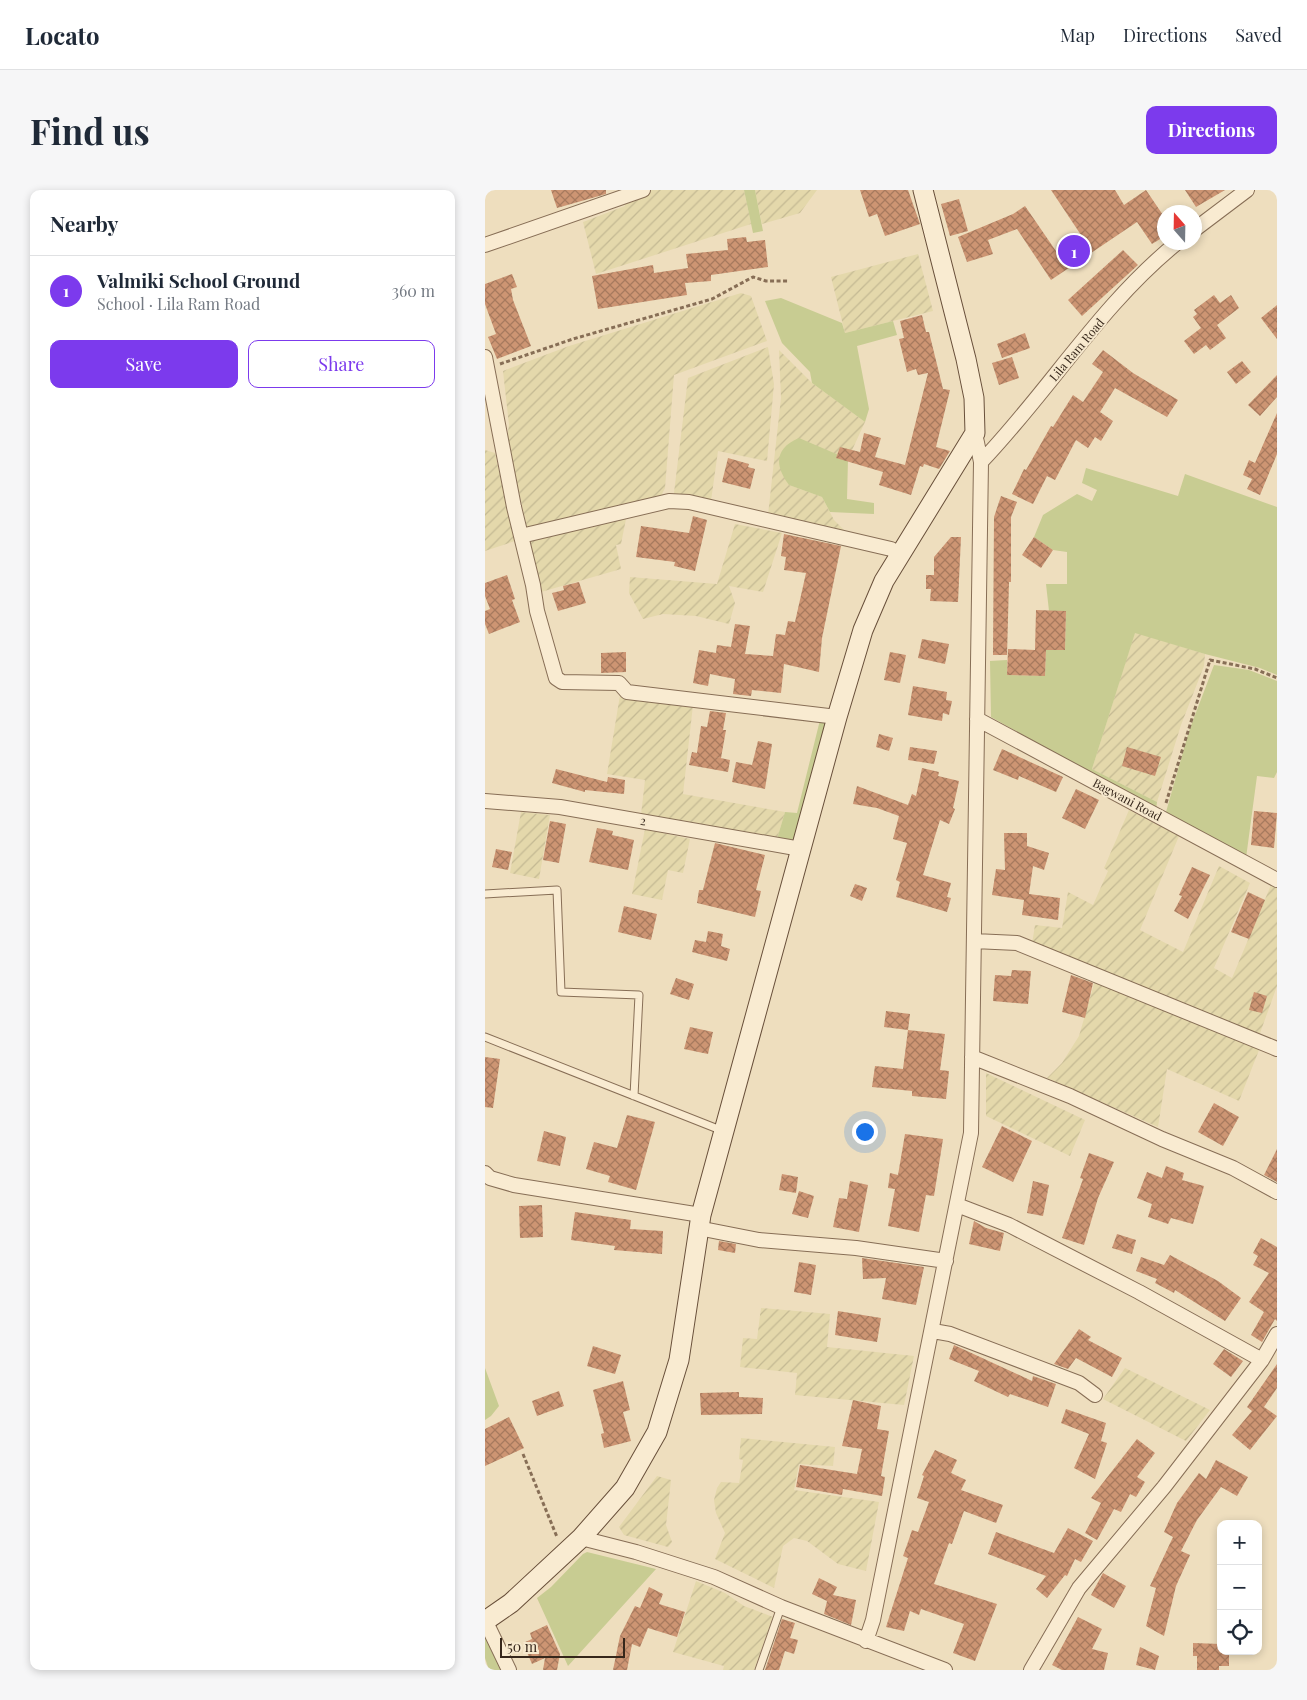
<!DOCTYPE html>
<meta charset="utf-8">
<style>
body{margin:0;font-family:"Playfair Display",serif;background:#f6f6f7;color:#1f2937}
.controls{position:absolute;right:15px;bottom:15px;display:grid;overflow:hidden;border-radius:10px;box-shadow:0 2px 8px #0003}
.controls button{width:45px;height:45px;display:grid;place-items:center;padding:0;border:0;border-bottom:1px solid #e0e1e3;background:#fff;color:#1f2937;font:25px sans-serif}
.compass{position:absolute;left:672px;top:15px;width:45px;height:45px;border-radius:50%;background:#fff;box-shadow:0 2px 8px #0003;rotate:340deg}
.scale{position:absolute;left:15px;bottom:12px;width:125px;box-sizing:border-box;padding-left:5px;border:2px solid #36271b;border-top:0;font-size:14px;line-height:18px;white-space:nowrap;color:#36271b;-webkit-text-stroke:4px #f6e8cd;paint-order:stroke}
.you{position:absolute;left:379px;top:941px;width:18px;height:18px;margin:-12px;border:4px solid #fff;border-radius:50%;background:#1a73e8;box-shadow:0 0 0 8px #1a73e833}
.badge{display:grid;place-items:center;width:32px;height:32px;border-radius:50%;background:#7c3aed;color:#fff;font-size:16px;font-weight:700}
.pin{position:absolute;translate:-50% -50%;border:2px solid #fff;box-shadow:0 1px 5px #0006}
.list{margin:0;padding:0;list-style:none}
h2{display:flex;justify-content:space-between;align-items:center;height:65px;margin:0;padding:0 20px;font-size:21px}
h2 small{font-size:16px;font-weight:400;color:#747a83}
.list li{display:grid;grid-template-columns:32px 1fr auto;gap:15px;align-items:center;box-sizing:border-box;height:70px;padding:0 20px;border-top:1px solid #e0e1e3}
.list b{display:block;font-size:19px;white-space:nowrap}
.list p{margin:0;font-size:16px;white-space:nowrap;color:#747a83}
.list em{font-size:16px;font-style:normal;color:#747a83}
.actions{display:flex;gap:10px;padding:15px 20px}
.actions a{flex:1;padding:11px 0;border:1px solid #7c3aed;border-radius:10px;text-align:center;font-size:18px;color:#7c3aed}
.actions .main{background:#7c3aed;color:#fff}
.icon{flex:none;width:28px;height:28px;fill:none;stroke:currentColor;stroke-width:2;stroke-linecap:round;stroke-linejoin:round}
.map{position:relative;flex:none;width:792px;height:1480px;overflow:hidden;border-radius:10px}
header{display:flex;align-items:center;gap:30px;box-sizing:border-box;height:70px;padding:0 25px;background:#fff;border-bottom:1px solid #e0e1e3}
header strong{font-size:24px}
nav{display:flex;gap:28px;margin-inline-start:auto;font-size:18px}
.intro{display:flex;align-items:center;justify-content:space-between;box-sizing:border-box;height:120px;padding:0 30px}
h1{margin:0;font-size:35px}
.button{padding:12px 22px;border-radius:10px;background:#7c3aed;color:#fff;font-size:18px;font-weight:700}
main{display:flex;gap:30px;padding:0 30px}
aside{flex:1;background:#fff;border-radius:10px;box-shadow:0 2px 8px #0003}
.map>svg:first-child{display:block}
.farmland{fill:url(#farmland-furrows)}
.green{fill:#c8cc92}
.building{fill:url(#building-cross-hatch)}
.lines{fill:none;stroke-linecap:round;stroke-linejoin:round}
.lane-casing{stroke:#876e56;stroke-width:9}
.street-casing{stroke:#876e56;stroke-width:16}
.secondary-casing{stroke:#684f3a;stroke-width:21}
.path{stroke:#876e56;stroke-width:3;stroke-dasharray:4 2.5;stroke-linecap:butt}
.lane{stroke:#f9ebd1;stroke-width:7}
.street{stroke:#f9ebd1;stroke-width:14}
.secondary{stroke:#f9ebd1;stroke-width:19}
.labels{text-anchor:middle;stroke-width:4;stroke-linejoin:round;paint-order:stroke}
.street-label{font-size:12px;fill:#36271b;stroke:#f6e8cd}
</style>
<header>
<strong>Locato</strong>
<nav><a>Map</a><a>Directions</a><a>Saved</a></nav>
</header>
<div class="intro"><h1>Find us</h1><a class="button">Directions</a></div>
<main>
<aside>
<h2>Nearby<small></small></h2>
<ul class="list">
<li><span class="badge">1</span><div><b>Valmiki School Ground</b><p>School · Lila Ram Road</p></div><em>360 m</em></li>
</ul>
<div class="actions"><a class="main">Save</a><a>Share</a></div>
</aside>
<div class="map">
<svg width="792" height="1480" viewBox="0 0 792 1480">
<defs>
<pattern id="farmland-furrows" width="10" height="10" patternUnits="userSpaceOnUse" patternTransform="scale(1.25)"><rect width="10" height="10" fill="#e4d8ab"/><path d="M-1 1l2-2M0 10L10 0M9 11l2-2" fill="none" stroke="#c4b993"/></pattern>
<pattern id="building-cross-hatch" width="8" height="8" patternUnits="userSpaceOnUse" patternTransform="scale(1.25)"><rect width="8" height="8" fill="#cd9573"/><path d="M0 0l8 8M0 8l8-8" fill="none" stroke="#a77a5e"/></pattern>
</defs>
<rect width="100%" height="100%" fill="#eedebe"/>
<path class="farmland" d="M 135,0 L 259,0 L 266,34 L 111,84 L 98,32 L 140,16 Z
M 270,0 L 332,0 L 315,23 L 277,34 Z
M 433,64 L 448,121 L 360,143 L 346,87 Z
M 256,103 L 266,106 L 282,151 L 189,185 L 180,298 L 176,306 L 43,342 L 22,248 L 24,235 L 18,181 L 84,156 Z
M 283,157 L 289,194 L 282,271 L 233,261 L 225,318 L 188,311 L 203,188 Z
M 294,160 L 327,193 L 380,232 L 363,269 L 304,295 L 337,307 L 349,330 L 364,345 L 283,325 L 296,208 Z
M 0,260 L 10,263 L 30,351 L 0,361 Z
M 132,327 L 141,329 L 136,354 L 131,355 L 136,379 L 56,402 L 44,346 Z
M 250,334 L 297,343 L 278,402 L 244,396 L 250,413 L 244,434 L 211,426 L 178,424 L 158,429 L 144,403 L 145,387 L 232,394 Z
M 650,442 L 720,464 L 719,476 L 696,535 L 672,612 L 607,579 Z
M 135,505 L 208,515 L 198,604 L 300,622 L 292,649 L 156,625 L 160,590 L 122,584 Z
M 644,620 L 694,646 L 655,740 L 698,762 L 734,676 L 765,693 L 729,778 L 747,788 L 786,695 L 792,698 L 792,796 L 774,846 L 547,754 L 550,735 L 577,738 L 583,702 L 608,715 L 623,681 L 619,678 Z
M 36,622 L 65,625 L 54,689 L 25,683 Z
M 160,639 L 205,649 L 198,683 L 183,680 L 177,710 L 147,704 Z
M 611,787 L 776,855 L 754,911 L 682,879 L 673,937 L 562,888 L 577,873 L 594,846 Z
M 501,883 L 600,930 L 585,966 L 501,926 Z
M 276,1118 L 345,1124 L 342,1157 L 429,1166 L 419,1215 L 310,1205 L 312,1183 L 255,1177 L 258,1148 L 272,1149 Z
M 640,1178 L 725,1220 L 701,1251 L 618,1209 Z
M 256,1248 L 350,1257 L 348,1276 L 314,1274 L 309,1300 L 394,1312 L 381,1381 L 353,1374 L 322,1351 L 309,1348 L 298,1356 L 289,1398 L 230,1369 L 240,1343 L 231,1323 L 229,1310 L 232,1298 L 236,1292 L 254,1293 L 258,1270 L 254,1269 Z
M 172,1286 L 186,1290 L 181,1335 L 187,1352 L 183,1357 L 139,1345 L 134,1337 Z
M 211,1391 L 240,1403 L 259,1416 L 288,1427 L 269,1480 L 238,1480 L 239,1476 L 188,1462 Z"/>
<path class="green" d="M 259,0 L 270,0 L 278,41 L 268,43 Z
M 296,108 L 357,133 L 360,143 L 408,131 L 412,145 L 372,156 L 384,219 L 380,232 L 327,193 L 325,182 L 297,153 L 280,111 Z
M 314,248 L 363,269 L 362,309 L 389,313 L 389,324 L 345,322 L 337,307 L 304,295 C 289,275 290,258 314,248 Z
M 601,278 L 693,306 L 700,284 L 792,317 L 792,485 L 775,478 L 720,464 L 650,443 L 607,579 L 672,612 L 671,620 L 506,527 L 505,471 L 522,470 L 522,485 L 560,486 L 561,460 L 580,460 L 581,422 L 564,421 L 561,394 L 582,394 L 582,362 L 568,360 L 549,347 L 558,325 L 592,304 L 607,311 L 612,300 L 597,293 Z
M 729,475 L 764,480 L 792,491 L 792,582 L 789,588 L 772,586 L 761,668 L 683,626 L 681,622 L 704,541 Z
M 335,530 L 341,531 L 341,535 L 309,648 L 303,652 L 292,649 L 300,622 L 312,623 Z
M 0,1178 L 14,1216 L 6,1226 L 0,1230 Z
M 102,1362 L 171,1379 L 83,1476 L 52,1408 L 66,1397 L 98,1364 Z
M 0,1444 L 19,1480 L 4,1480 L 0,1468 Z"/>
<path class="building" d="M 66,0 L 121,0 L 121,4 L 72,18 Z
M 375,0 L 423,0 L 435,34 L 400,46 L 392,24 L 384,27 Z
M 566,0 L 630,0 L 639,15 L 661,0 L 680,28 L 680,46 L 667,54 L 652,32 L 566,90 L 532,39 L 503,50 L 508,64 L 482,72 L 473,47 L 528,24 L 540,16 L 573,64 L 598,48 Z
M 700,0 L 740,0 L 711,17 Z
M 474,9 L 483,41 L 465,46 L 456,14 Z
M 261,47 L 262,52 L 280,50 L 283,77 L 226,85 L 226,91 L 200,93 L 202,105 L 113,119 L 107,86 L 168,75 L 169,83 L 203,78 L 201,64 L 243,60 L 242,49 Z
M 638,60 L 653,75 L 597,126 L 583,110 Z
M 27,84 L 32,97 L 26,99 L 28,110 L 46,156 L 12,169 L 3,147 L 11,144 L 0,114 L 0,94 Z
M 729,105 L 735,113 L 746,105 L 754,118 L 732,135 L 741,148 L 725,160 L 721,155 L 709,164 L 699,151 L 716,138 L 708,127 L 712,124 L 709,120 Z
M 792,115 L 792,149 L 776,128 Z
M 437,125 L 441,142 L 444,142 L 458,199 L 465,200 L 451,257 L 465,261 L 454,279 L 439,274 L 438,277 L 435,276 L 426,305 L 394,295 L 398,282 L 351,268 L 355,257 L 375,262 L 379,243 L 396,248 L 390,267 L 420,275 L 443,183 L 433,185 L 431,179 L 422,182 L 414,149 L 419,148 L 415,131 Z
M 540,143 L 545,158 L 517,168 L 512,154 Z
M 618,160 L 648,183 L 693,210 L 682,227 L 630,198 L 615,222 L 628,231 L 616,251 L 610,247 L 603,258 L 591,250 L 570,290 L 562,286 L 548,314 L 527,304 L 539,279 L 541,280 L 566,236 L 568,237 L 588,205 L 598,212 L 618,182 L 607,174 Z
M 527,167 L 534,188 L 514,195 L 507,173 Z
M 757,171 L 766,182 L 751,194 L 742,182 Z
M 792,185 L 792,207 L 775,226 L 763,215 Z
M 792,223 L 792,264 L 775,305 L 762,299 L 767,289 L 758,285 L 764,270 L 770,273 Z
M 243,268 L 264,274 L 263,277 L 270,279 L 265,299 L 237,292 Z
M 516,306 L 532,312 L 526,327 L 526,392 L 524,392 L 522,465 L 508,465 L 509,327 Z
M 208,326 L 222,330 L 210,381 L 189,376 L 190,372 L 151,367 L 156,336 L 204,343 Z
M 299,344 L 356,356 L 337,448 L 334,482 L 299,474 L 296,503 L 267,500 L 266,506 L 248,504 L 250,489 L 225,484 L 223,496 L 208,493 L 214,460 L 231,463 L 232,455 L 246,457 L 250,434 L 265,436 L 260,464 L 288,466 L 291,444 L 300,445 L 303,431 L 310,432 L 321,383 L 299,380 L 301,367 L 296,366 Z
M 466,347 L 476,347 L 473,412 L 445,411 L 446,399 L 441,399 L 441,385 L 449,385 L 449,367 Z
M 549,347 L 568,360 L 556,378 L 537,365 Z
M 22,385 L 30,409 L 27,410 L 35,432 L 4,444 L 0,434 L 0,421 L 5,419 L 0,406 L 0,393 Z
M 94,392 L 101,413 L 73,421 L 67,403 L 79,400 L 78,396 Z
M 551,420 L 581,421 L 580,460 L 561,460 L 560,486 L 522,485 L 523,459 L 550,460 Z
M 437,449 L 464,454 L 460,474 L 433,468 Z
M 141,462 L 141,482 L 116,483 L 116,463 Z
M 405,462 L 421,465 L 415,493 L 399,490 Z
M 428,496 L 462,502 L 461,510 L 467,511 L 464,525 L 458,523 L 457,531 L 423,525 Z
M 225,521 L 241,523 L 238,540 L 241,540 L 236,568 L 226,566 L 245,570 L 243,582 L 204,575 L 207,562 L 212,563 L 216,536 L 222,537 Z
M 394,544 L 408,548 L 404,561 L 391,557 Z
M 273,551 L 287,554 L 280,599 L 247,592 L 251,572 L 267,575 Z
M 425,557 L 452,561 L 449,574 L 423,570 Z
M 642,557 L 676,567 L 670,586 L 637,576 Z
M 517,559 L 578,587 L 571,602 L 534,586 L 533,590 L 508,580 Z
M 437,578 L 454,582 L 453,586 L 474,591 L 468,618 L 470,619 L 464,634 L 455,630 L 438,685 L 466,693 L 462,707 L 466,708 L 462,722 L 411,707 L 415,692 L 411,690 L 422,653 L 408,649 L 414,626 L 392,618 L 368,614 L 372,596 L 423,615 L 427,604 L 431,606 Z
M 71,579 L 122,592 L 123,587 L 140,590 L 139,604 L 100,600 L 100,602 L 67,593 Z
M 591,599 L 614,610 L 600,639 L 577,628 Z
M 769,621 L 792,623 L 789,658 L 766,655 Z
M 65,631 L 81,634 L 74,673 L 58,670 Z
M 112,638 L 128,641 L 127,645 L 149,650 L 143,680 L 104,672 Z
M 519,643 L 542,643 L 542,656 L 564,663 L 559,680 L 548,676 L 544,704 L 575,708 L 573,730 L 537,725 L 539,710 L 507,705 L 511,679 L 520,680 Z
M 230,653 L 280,665 L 271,700 L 276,701 L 270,727 L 212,713 L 214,700 L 218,700 Z
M 11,659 L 27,662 L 23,680 L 7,677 Z
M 707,677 L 725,685 L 703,729 L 689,721 L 697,706 L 694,705 Z
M 370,694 L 382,698 L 377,711 L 365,706 Z
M 763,702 L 780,710 L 764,749 L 746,742 Z
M 139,716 L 172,724 L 166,750 L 133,742 Z
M 223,741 L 238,744 L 236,756 L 245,759 L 242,771 L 207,762 L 210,750 L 221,752 Z
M 527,780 L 546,781 L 543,814 L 508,811 L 510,785 L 526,786 Z
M 586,785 L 608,793 L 600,828 L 577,822 Z
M 191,788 L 209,794 L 204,810 L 185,804 Z
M 769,802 L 782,806 L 777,823 L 764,820 Z
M 401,821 L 425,824 L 423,840 L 399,837 Z
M 205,837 L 228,842 L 223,864 L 199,859 Z
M 423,840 L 460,844 L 455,880 L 464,881 L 461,909 L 427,906 L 427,901 L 387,897 L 390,876 L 418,879 Z
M 0,867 L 15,869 L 8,918 L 0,917 Z
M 729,913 L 754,927 L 738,956 L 713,942 Z
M 142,925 L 170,932 L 151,1000 L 123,992 L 125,986 L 101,979 L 109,952 L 132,958 Z
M 517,936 L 547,951 L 528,992 L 497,977 Z
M 59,941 L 81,947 L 75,976 L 52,971 Z
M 420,944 L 458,949 L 449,1006 L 441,1005 L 434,1042 L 403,1036 L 410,999 L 403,998 L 405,983 L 413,985 Z
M 792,959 L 792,992 L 779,985 Z
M 604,963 L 629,972 L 613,1008 L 599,1055 L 577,1048 L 598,989 L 595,988 Z
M 681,976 L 699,983 L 697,990 L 719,996 L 708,1034 L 686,1028 L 683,1034 L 663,1027 L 667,1014 L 652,1008 L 662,982 L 677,988 Z
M 297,984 L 313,987 L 311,1003 L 294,1000 Z
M 365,991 L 383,995 L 374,1042 L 348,1037 L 354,1008 L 362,1009 Z
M 548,991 L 564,995 L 558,1026 L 542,1023 Z
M 314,1001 L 329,1006 L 323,1028 L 307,1024 Z
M 57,1015 L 58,1047 L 35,1048 L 34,1016 Z
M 90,1022 L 146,1030 L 145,1039 L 178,1041 L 177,1064 L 129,1060 L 130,1056 L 86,1050 Z
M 489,1031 L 501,1038 L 519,1043 L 515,1061 L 484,1054 Z
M 632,1044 L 651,1050 L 647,1064 L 627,1058 Z
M 776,1048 L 792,1057 L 792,1131 L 790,1129 L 777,1152 L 766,1145 L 779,1122 L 764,1112 L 784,1083 L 768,1075 L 773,1066 L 768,1063 Z
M 234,1051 L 251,1054 L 250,1063 L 233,1060 Z
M 685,1065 L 733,1091 L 756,1108 L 740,1131 L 690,1100 L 689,1103 L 670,1093 L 672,1089 L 651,1081 L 656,1067 L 679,1075 Z
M 377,1068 L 439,1077 L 431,1115 L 397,1109 L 401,1088 L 378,1089 Z
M 314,1072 L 331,1075 L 326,1105 L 309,1102 Z
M 353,1121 L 396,1128 L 392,1152 L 350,1145 Z
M 594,1139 L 606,1147 L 603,1150 L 637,1168 L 627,1187 L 591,1168 L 583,1179 L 569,1174 Z
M 469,1155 L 547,1191 L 548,1186 L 571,1194 L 563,1217 L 525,1204 L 523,1207 L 489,1191 L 494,1181 L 464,1169 Z
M 108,1156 L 136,1165 L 130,1184 L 102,1176 Z
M 739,1159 L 758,1171 L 746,1187 L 728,1174 Z
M 792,1174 L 792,1198 L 779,1217 L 792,1226 L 765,1260 L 747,1245 L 767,1221 L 762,1217 Z
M 138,1191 L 145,1220 L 138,1222 L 146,1251 L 119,1258 L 116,1244 L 119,1243 L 108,1200 Z
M 74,1201 L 79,1216 L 52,1226 L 47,1211 Z
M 254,1202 L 254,1207 L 278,1208 L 277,1224 L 216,1225 L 215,1203 Z
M 368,1210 L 396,1216 L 392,1239 L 404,1241 L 396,1286 L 400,1287 L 397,1306 L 358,1299 L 357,1305 L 311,1297 L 315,1275 L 372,1284 L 377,1259 L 357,1256 Z
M 581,1219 L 621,1233 L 616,1251 L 622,1253 L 610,1289 L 589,1278 L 604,1244 L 576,1233 Z
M 24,1227 L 39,1258 L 0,1276 L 0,1239 Z
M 652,1249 L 670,1263 L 652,1287 L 660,1292 L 651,1307 L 645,1304 L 636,1322 L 629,1319 L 612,1350 L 600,1343 L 616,1313 L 606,1308 Z
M 450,1260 L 472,1270 L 466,1283 L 481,1290 L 476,1300 L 518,1315 L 511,1333 L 479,1321 L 467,1354 L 464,1353 L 449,1394 L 512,1414 L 490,1471 L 468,1463 L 479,1434 L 436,1419 L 434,1425 L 425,1421 L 419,1441 L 401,1437 L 423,1368 L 418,1366 L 423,1352 L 427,1340 L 433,1342 L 444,1312 L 432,1308 L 439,1286 L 437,1285 Z
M 731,1270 L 763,1287 L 752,1306 L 736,1297 L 712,1330 L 696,1361 L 705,1365 L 691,1396 L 679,1446 L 661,1436 L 671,1398 L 665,1396 L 688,1347 L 679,1342 L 692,1313 L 714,1283 L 721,1289 Z
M 583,1338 L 608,1351 L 596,1372 L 590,1369 L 582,1386 L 580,1385 L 562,1408 L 551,1399 L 561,1386 L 503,1364 L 511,1342 L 569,1363 Z
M 618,1383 L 641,1396 L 629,1418 L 606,1405 Z
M 334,1388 L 352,1397 L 348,1405 L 371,1410 L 366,1435 L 339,1424 L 342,1411 L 327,1404 Z
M 164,1397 L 178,1404 L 174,1414 L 200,1422 L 192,1447 L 163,1438 L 155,1457 L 147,1454 L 142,1480 L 128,1480 L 135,1446 L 150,1416 L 155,1418 Z
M 593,1427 L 617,1439 L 607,1459 L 623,1463 L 619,1480 L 577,1480 L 567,1475 Z
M 297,1429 L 310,1433 L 305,1448 L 313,1450 L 309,1464 L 300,1461 L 294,1480 L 280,1480 Z
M 62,1435 L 75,1464 L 72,1480 L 58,1480 L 60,1468 L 47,1474 L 38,1453 L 47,1449 L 45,1443 Z
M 708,1453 L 736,1454 L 736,1461 L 744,1461 L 744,1476 L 734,1476 L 734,1480 L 712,1480 L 712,1466 L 708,1466 Z
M 655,1457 L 674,1466 L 670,1480 L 651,1475 Z"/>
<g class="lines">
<defs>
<path id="lane" d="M 0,704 L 72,700 L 76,802 L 154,805 L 149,906
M 0,847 L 238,941
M 274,1480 L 296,1417"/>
<path id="street" d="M 709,40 L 762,0
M 0,55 L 158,0
M 0,167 L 29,317 L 48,395 L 52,421 L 71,488 L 77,492 L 134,493 L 142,502 L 352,527
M 496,272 C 564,201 616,114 693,52
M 36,346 L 184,311 L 204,312 L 406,359 L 414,364
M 492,529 L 792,690
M 0,611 L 75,617 L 316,659
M 489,751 L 532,753 L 792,859
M 487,867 L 585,906 L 677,949 L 748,978 L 792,1002
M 0,983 L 5,988 L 29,995 L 216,1025
M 472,1015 L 524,1035 L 654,1102 L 777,1170 L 679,1297 L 594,1398 L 546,1480
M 213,1038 L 274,1050 L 371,1058 L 461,1071
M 448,1141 L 465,1144 L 594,1193 L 610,1205
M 777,1170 L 792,1144
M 96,1348 L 151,1362 L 229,1387 L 296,1417 L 460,1480
M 0,1430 L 24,1480
M 381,1451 L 388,1430 L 486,943 L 496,272 L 490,243"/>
<path id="secondary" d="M 0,1431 L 26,1413 L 96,1348 L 140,1298 L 172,1242 L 194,1170 L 216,1025 L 352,527 L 378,440 L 399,391 L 490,243 L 489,208 L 481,169 L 438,0"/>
</defs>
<use href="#lane" class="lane-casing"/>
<use href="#street" class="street-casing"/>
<use href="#secondary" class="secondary-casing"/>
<path class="path" d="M 15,174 L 88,149 L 227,109 L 268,87 L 281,91 L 303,91
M 681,613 L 725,470 L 770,479 L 792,488
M 38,1264 L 72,1347"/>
<use href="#lane" class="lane"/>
<use href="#street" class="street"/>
<use href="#secondary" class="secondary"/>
</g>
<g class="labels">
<g class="street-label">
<text transform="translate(592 160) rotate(-50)" y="4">Lila Ram Road</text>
<text transform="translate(642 610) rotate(28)" y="4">Bagwani Road</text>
<text transform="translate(158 631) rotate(11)" y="4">2</text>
</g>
</g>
</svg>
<div class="controls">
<button>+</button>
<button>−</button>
<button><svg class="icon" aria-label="locate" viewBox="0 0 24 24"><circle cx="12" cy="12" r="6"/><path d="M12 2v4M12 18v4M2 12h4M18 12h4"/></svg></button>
</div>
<svg class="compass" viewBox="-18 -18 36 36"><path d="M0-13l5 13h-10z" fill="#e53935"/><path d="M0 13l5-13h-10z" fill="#747a83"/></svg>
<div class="scale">50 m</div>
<div class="you"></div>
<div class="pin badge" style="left:589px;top:61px">1</div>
</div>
</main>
